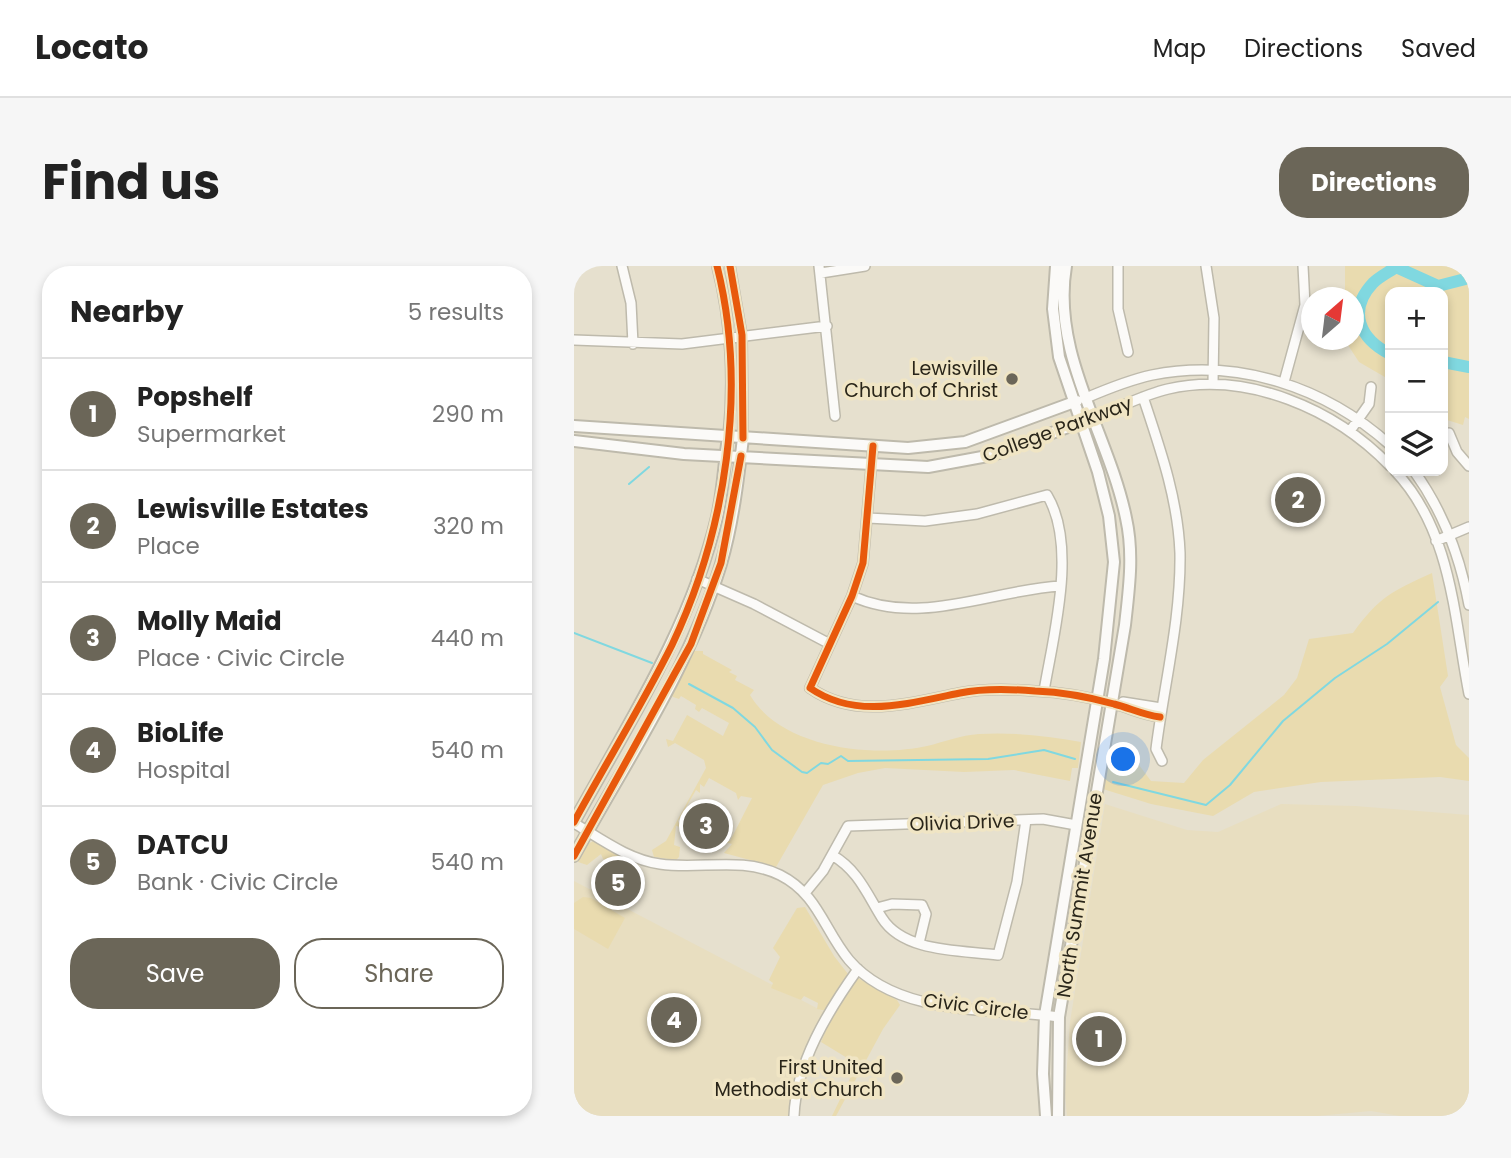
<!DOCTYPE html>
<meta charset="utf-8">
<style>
body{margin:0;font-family:Poppins,sans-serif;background:#f6f6f6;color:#222}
.controls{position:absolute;right:21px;top:21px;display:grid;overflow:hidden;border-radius:14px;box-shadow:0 4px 10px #0003}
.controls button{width:63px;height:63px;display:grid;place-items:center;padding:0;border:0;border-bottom:2px solid #e0e0e0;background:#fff;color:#222;font:35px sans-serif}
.compass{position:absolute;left:727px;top:21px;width:63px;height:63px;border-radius:50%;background:#fff;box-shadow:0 4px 10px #0003;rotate:28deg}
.you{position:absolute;left:550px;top:494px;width:24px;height:24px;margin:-18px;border:5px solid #fff;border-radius:50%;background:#1a73e8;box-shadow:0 0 0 10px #1a73e833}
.badge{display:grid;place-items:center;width:46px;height:46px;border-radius:50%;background:#6b6658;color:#fff;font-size:23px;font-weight:700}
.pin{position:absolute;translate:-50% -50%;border:4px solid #fff;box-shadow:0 2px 7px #0006}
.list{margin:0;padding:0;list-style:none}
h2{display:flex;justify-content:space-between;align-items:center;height:91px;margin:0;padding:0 28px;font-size:30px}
h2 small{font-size:23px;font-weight:400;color:#767676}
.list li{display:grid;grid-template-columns:46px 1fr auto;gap:21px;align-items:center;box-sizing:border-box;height:112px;padding:0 28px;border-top:2px solid #e0e0e0}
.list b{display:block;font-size:26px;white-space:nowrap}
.list p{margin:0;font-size:23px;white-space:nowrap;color:#767676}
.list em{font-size:23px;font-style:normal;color:#767676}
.actions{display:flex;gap:14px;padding:21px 28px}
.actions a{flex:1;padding:16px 0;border:2px solid #6b6658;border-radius:28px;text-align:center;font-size:24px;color:#6b6658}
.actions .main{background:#6b6658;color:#fff}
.icon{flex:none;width:38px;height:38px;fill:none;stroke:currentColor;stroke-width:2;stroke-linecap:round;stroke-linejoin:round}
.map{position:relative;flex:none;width:895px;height:850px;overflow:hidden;border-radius:28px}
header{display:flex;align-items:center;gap:42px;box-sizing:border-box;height:98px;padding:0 35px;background:#fff;border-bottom:2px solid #e0e0e0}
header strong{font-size:33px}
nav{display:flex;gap:38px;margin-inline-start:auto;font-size:24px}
.intro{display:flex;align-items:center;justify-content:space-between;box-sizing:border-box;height:168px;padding:0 42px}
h1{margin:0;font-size:49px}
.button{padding:18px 32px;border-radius:28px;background:#6b6658;color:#fff;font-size:24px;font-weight:700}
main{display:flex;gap:42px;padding:0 42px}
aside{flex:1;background:#fff;border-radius:28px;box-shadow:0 4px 10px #0003}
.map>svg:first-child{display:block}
.built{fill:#e8dec0}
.green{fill:#e9dbaf}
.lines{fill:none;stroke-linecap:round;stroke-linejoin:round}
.stream{stroke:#80d8e0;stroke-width:2}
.river{stroke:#80d8e0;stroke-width:12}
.minor-casing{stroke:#bebaac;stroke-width:12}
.major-casing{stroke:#bebaac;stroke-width:14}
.minor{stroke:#fbfaf8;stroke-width:9}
.major{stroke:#fbfaf8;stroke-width:10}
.cycleway-casing{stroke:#f0e5c4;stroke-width:11}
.cycleway{stroke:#e8590c;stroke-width:7}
.poi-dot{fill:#6b6658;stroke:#f0e5c4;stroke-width:2.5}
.labels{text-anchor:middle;stroke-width:7;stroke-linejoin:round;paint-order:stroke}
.poi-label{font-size:19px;fill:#292519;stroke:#f0e5c4;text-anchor:end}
.street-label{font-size:19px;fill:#292519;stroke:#f0e5c4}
</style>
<header>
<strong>Locato</strong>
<nav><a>Map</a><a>Directions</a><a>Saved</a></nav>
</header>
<div class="intro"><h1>Find us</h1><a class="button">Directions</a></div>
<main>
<aside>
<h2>Nearby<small>5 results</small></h2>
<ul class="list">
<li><span class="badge">1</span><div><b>Popshelf</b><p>Supermarket</p></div><em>290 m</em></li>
<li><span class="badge">2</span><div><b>Lewisville Estates</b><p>Place</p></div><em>320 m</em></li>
<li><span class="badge">3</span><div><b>Molly Maid</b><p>Place · Civic Circle</p></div><em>440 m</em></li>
<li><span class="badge">4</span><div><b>BioLife</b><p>Hospital</p></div><em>540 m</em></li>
<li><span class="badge">5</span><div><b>DATCU</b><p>Bank · Civic Circle</p></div><em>540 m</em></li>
</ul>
<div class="actions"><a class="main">Save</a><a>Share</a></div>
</aside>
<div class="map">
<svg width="895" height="850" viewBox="0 0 895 850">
<rect width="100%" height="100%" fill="#e6e0ce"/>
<path class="built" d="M 531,538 L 613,564 L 644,566 L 707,538 L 781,540 L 895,549 L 895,850 L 826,850 L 797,845 L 743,850 L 493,850 L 491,827 L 496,756 Z
M 0,615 L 254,748 L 228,798 L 217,830 L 218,850 L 0,850 Z"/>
<path class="green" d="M 771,0 L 895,0 L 895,153 L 891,151 L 889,159 L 873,154 L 869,146 L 869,26 L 816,26 L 816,114 L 785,96 L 772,76 L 766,74 L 780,74 L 780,32 L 771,31 Z
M 858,307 L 874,410 L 866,421 L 882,479 L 895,492 L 895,515 L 866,511 L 747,516 L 680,526 L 639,550 L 577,538 L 529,523 L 535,495 L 543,492 L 565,499 L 577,515 L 610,517 L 629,494 L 710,429 L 723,412 L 735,373 L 779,367 C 805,331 818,325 858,307 Z
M 119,385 L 129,385 L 129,388 L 158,404 L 155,406 L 163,410 L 161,414 L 180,424 L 176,429 C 207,482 299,492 353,480 C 370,476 387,469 405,468 C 440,466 473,470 507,476 L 504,502 L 498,502 L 496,515 L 440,504 L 390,506 L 311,502 L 284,507 L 249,519 L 202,601 L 150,587 L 158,578 L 150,576 L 156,575 L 178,532 L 167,530 L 164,534 L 162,527 L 135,512 L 130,521 L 126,518 L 126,527 L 122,524 L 104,555 L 107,561 L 102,560 L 100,579 L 106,581 L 105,591 L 102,594 L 80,591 L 78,584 L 92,575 L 132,502 L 130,494 L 101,477 L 94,481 L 92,473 L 99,475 L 113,449 L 149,470 L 155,457 L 128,442 L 125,446 L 121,443 L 122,439 L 107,430 L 105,433 L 99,431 L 96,427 Z
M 19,575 L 64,598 L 63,605 L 59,607 L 29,593 L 27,588 L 13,599 L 4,596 L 12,579 Z
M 9,631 L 17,632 L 51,652 L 34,683 L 0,663 L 0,637 Z
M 231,641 L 260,690 L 274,708 L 252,745 L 243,743 L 244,737 L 230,730 L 227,734 L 197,722 L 199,717 L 195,714 L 206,691 L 199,682 L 223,642 Z
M 284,712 L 323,734 L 326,739 L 309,763 L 262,850 L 258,850 L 283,798 L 247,776 L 261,743 Z"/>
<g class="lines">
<path class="stream" d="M 55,218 L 75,201
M 0,367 L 78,397
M 115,418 L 159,442 L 181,461 L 198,484 L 228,506 L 233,507 L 247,497 L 254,498 L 267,490 L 274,495 L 414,493 L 470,484 L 501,493
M 539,516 L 632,539 L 656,519 L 709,455 L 761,412 L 813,378 L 864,336"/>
<path class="river" d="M 816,88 C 786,73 773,45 799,17 C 805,11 815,6 822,1 L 864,20 L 895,12
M 869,96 L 895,101"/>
<defs>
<path id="minor" d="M 48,0 L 57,37 L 59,78
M 143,0 C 157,55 160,116 154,171
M 156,0 L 168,69 L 169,172
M 245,0 L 261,150
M 544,0 L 544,43 L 554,86
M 632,0 L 640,52 L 639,118
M 247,7 L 291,0
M 0,74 L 108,78 L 253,60
M 710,116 L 731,39 L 729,0
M 569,131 C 586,182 604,233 606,287 C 607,353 590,419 582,483 L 588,495
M 512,132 C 533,123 555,114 578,109 C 665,92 751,121 816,179
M 519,151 C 544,143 568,129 594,123 C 674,105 761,143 816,200
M 776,165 L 795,138 L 797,121
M 875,167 L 883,186 L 895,200
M 299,180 L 289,297 L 278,330 L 236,422 C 282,454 335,437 386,427 C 410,422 436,423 461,425 C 487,426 515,431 540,438 C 556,442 569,449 586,451
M 821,205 C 878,265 880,352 895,428
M 840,205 C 869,245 886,290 895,339
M 294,252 L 351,255 L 403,248 L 473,229 C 504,280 479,371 470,425
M 862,275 L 895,261
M 123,313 L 180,338 L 254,377
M 278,330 C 345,361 418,324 486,320
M 549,436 L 587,442
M 0,557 C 27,573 55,594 86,598 C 127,604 167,590 206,609 C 244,628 250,664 275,694 C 324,751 418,742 485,751
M 258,589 C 284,604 293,628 308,652 C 330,687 388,684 424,689 L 443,616 L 452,554
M 231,627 L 249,605 L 274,560 L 469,553 L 502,559
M 303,642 L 318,638 L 348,639 L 352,648 L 345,677
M 220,850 C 222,797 254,745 284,703"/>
<path id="major" d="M 0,160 L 334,182 L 391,176 L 503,135
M 0,175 L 110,188 L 354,201 L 419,189 L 510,155
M 0,556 C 54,458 117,361 143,251 C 149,225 150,198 154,171
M 0,590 C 52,495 115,403 147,298 C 159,257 164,214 169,172
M 472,850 L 469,808 L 471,749 L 530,393 L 540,296 L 535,250 L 524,206 L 485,91 L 479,43 L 482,0
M 484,850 L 485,751 L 551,359 C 555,323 560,288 552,252 C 535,168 477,89 492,0"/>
</defs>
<use href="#minor" class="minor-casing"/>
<use href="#major" class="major-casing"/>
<use href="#minor" class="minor"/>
<use href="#major" class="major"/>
<defs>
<path id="cycleway" d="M 156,0 L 168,69 L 169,172
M 299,180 L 289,297 L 278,330 L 236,422 C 282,454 335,437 386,427 C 410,422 436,423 461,425 C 487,426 515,431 540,438 C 556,442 569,449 586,451
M 0,556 C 32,497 68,439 98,379 C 152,265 174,123 143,0
M 0,590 L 117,378 L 147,297 L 167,190"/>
</defs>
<use href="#cycleway" class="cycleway-casing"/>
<use href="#cycleway" class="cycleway"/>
</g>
<g class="poi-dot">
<circle cx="438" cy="113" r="7"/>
<circle cx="323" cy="812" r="7"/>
</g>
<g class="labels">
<g class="poi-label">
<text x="424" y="109">Lewisville<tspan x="424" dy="22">Church of Christ</tspan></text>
<text x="309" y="808">First United<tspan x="309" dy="22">Methodist Church</tspan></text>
</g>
<g class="street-label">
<text transform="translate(483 163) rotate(-20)" y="7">College Parkway</text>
<text transform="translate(388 556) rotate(-2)" y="7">Olivia Drive</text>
<text transform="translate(505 629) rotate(-81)" y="7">North Summit Avenue</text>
<text transform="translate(402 740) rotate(7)" y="7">Civic Circle</text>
</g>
</g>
</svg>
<div class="controls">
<button>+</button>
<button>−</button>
<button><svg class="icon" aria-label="layers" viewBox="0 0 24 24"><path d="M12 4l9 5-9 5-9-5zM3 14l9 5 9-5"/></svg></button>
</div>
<svg class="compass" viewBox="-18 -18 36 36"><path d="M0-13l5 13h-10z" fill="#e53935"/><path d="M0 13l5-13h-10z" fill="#767676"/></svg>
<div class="you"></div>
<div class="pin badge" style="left:525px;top:773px">1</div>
<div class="pin badge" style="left:724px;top:234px">2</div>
<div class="pin badge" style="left:132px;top:560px">3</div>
<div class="pin badge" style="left:100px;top:754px">4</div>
<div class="pin badge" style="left:44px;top:617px">5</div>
</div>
</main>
